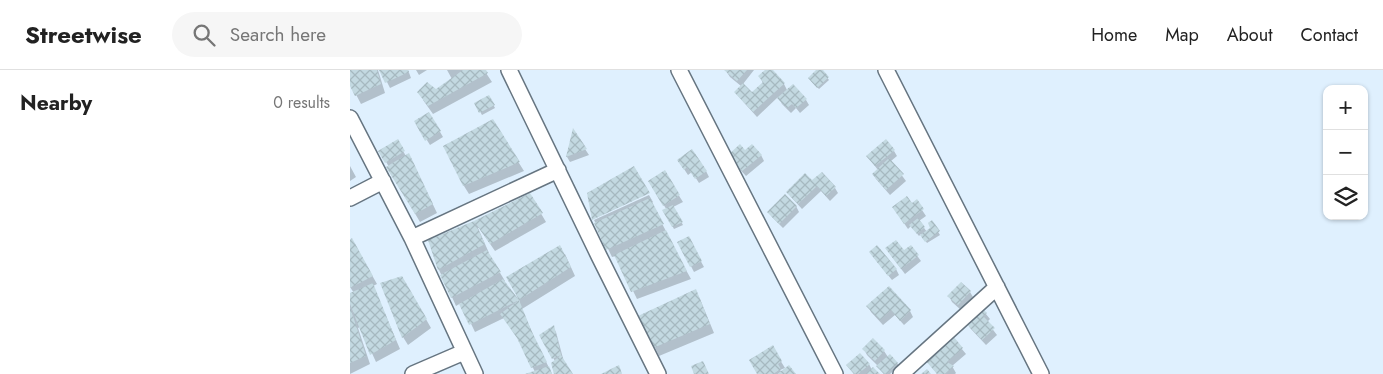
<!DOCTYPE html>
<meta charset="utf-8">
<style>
body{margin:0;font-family:Jost,sans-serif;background:#f6f6f6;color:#222}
.controls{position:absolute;right:15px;top:15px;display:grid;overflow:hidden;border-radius:10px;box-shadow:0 1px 4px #0004}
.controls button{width:45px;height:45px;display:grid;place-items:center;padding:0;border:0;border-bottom:1px solid #e0e0e0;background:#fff;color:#222;font:25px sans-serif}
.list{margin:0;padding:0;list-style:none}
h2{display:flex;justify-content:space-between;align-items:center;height:65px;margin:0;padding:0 20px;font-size:21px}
h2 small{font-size:16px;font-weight:400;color:#767676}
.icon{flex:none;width:28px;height:28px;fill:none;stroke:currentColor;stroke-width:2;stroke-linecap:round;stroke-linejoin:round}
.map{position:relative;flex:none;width:1033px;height:304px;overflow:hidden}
header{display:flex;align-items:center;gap:30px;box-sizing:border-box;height:70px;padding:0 25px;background:#fff;border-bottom:1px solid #e0e0e0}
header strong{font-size:24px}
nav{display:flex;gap:28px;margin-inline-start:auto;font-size:18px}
.search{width:350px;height:45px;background:#f6f6f6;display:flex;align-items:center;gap:12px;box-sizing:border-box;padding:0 18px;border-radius:28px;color:#767676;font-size:19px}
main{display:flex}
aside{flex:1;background:#fff}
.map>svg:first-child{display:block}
.shadow{fill:#0003}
.building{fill:url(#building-cross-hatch)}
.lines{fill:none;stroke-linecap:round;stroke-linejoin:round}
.street-casing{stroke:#667581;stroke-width:18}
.street{stroke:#fff;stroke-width:15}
</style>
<header>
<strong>Streetwise</strong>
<div class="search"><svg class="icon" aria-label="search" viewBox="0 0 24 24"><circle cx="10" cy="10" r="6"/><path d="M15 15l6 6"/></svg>Search here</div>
<nav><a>Home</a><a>Map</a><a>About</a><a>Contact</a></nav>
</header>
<main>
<aside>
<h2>Nearby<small>0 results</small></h2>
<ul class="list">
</ul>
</aside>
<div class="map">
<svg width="1033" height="304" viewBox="0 0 1033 304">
<defs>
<pattern id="building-cross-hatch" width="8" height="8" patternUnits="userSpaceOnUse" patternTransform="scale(1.25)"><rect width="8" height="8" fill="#c3d9e1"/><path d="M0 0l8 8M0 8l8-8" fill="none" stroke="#a6b9c0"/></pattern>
</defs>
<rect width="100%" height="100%" fill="#dff0fe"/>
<path class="shadow" d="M 0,0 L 28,0 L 35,23 L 11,34 L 0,13 Z
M 31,0 L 58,0 L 61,8 L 40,18 Z
M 66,0 L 77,0 L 69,5 Z
M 97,0 L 134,0 L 142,12 L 83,44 L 73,30 L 102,9 Z
M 377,0 L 404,0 L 393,14 L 402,24 L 413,13 L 410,7 L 417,0 L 421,0 L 434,14 L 437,20 L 456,30 L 459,35 L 450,43 L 446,38 L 441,43 L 432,34 L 428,27 L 407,47 L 389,27 L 385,22 L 391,16 L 380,7 L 376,1 Z
M 468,0 L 471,0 L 479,10 L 469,19 L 461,11 Z
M 139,27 L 145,38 L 132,45 L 126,34 Z
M 79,43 L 93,67 L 80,75 L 65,51 Z
M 142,50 L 174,101 L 119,124 L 114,116 Z
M 223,61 L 239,85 L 220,92 L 217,87 Z
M 47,71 L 56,86 L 63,93 L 87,143 L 70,152 L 38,98 L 39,97 L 30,81 Z
M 544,81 L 547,86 L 541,91 L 556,111 L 540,125 L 526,109 L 523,104 L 528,100 L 517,86 Z
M 395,82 L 411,85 L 414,91 L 396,106 L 382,91 Z
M 328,90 L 356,101 L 359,107 L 349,113 L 342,102 L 338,105 Z
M 0,96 L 6,107 L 0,111 Z
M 314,102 L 333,132 L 323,137 L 333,155 L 324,159 L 314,141 L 317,140 L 305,122 Z
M 462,112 L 485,118 L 488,123 L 480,131 L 471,121 L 452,139 L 441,127 L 438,122 Z
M 238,123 L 244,150 L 299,125 L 303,132 L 301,133 L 317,163 L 316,164 L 341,209 L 287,229 L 266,186 L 262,187 L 244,150 Z
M 180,125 L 196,152 L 145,181 L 129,158 L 128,158 L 139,183 L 138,183 L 155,211 L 154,212 L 169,233 L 170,232 L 158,207 L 215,184 L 225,206 L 172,239 L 185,269 L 202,304 L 178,304 L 185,302 L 170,271 L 154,248 L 125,262 L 111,233 L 106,236 L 102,227 L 89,200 L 80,170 L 124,152 Z
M 566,131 L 576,146 L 569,151 L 577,162 L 582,159 L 582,152 L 590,165 L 577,173 L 571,164 L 569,166 L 561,156 L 558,159 L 547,143 Z
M 446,136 L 449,142 L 433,158 L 422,147 L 419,142 Z
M 338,168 L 354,197 L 344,202 L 329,173 Z
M 2,170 L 27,214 L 23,216 L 50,279 L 26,292 L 10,257 L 8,258 L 20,294 L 0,304 L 0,225 L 4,223 L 0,217 L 0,172 Z
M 560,176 L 571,191 L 555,204 L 540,184 L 554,182 Z
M 524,188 L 546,199 L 549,205 L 542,210 Z
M 52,207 L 81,258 L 58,275 L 53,267 L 32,214 Z
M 539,217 L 560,241 L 563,247 L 554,255 L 545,245 L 533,255 L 521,242 L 518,236 Z
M 345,220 L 350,229 L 364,263 L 309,286 L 290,246 Z
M 620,222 L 623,227 L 611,240 L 602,232 L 599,226 Z
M 631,238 L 640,249 L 637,252 L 647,265 L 636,275 L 620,258 L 617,252 Z
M 203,257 L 206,262 L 214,292 L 221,304 L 205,304 L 205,291 L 190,266 Z
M 602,267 L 616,284 L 602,296 L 606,303 L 605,304 L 587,304 L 577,290 Z
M 523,270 L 534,281 L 538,287 L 547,293 L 549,296 L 540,304 L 534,304 L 528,296 L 517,285 L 514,279 Z
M 422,277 L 435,298 L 430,300 L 432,302 L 444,304 L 409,304 Z
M 519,294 L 522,300 L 528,304 L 504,304 L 498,295 Z"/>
<path class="building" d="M 0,0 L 27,0 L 31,14 L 5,26 L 0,16 Z
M 29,0 L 58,0 L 59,2 L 35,13 Z
M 113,0 L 136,0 L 138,3 L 78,36 L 67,22 L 77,12 L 86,19 Z
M 374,0 L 397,0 L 387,11 Z
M 415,0 L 423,0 L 435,13 L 403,42 L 384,22 L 393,13 L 402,22 L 413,12 L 408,6 Z
M 466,0 L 473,0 L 479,7 L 467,18 L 458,8 Z
M 443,14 L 457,29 L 446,38 L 442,34 L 437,38 L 427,28 Z
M 139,25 L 145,35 L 129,43 L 124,33 Z
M 79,42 L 91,61 L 75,71 L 64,51 Z
M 143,49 L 170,92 L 113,116 L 93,76 Z
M 223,58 L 237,79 L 216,87 Z
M 48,69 L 55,81 L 35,93 L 28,81 Z
M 536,69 L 545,80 L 525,96 L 516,86 Z
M 390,74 L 395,80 L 402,74 L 412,85 L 392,101 L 378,85 Z
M 342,79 L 357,101 L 345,109 L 337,97 L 334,100 L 327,90 Z
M 59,83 L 83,134 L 65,144 L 36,97 Z
M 539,88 L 554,104 L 536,120 L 522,104 Z
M 284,96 L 300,123 L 242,150 L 237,123 Z
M 315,100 L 330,125 L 313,136 L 298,111 Z
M 472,102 L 486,117 L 476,126 L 467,116 L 448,134 L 436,122 L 455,103 L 462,110 Z
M 180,123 L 193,143 L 140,174 L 124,151 Z
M 435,124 L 447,136 L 429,154 L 417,142 Z
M 557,126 L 562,133 L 567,129 L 574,139 L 554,154 L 542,137 Z
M 300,128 L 314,154 L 256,180 L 244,153 Z
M 323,135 L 333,152 L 322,157 L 312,140 Z
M 568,148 L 575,157 L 567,164 L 559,155 Z
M 582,150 L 590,161 L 575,172 L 570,165 L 580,158 L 578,153 Z
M 124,151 L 135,174 L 88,200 L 78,170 Z
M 316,160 L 337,201 L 281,222 L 264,185 Z
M 339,166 L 352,191 L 340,197 L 327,172 Z
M 2,168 L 23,206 L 0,218 L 0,170 Z
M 546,170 L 554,180 L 561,175 L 569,185 L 551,199 L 535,178 Z
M 210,175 L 221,197 L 169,230 L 156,207 Z
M 527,175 L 547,199 L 538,206 L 519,182 Z
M 137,180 L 151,202 L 101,228 L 90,205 Z
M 52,206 L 77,249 L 52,268 L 30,213 Z
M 153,209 L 169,230 L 119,255 L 109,234 Z
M 611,212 L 621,221 L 608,235 L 597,226 Z
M 23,213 L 46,270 L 20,285 L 0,234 L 0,223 Z
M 539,216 L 561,240 L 550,251 L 541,240 L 530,250 L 516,236 Z
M 346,219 L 360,254 L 303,278 L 288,246 Z
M 169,230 L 182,262 L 197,292 L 181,298 L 167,268 L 150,244 Z
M 0,237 L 16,286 L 0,293 Z
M 631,237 L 637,243 L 633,246 L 645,258 L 632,270 L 615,252 Z
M 204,255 L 211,285 L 202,289 L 189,265 Z
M 603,266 L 613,278 L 597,292 L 604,296 L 595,304 L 587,304 L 575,290 Z
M 523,268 L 535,280 L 525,291 L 512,279 Z
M 423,275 L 432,291 L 428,294 L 431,299 L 423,304 L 407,304 L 399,290 Z
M 510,283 L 520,294 L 508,304 L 504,304 L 496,295 Z
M 540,284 L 548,293 L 536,304 L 534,304 L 526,296 Z
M 211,285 L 223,304 L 204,304 L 201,293 Z
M 353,291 L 359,304 L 344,304 L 341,296 Z
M 269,295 L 272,304 L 251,304 Z
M 439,295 L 446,304 L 427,304 Z
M 199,296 L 202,304 L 175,304 Z
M 523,297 L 530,304 L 516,304 Z
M 577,299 L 581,304 L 571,304 Z"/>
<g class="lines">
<defs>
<path id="street" d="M 159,0 L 249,186 L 308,304
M 329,0 L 485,304
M 536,0 L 691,304
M 0,48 L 62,168 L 125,304
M 0,128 L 33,111
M 62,168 L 208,100
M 63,304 L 114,282
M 551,304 L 647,217"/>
</defs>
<use href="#street" class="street-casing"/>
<use href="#street" class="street"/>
</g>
</svg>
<div class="controls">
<button>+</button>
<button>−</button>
<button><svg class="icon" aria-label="layers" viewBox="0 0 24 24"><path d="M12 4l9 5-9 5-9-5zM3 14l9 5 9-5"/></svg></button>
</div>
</div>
</main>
